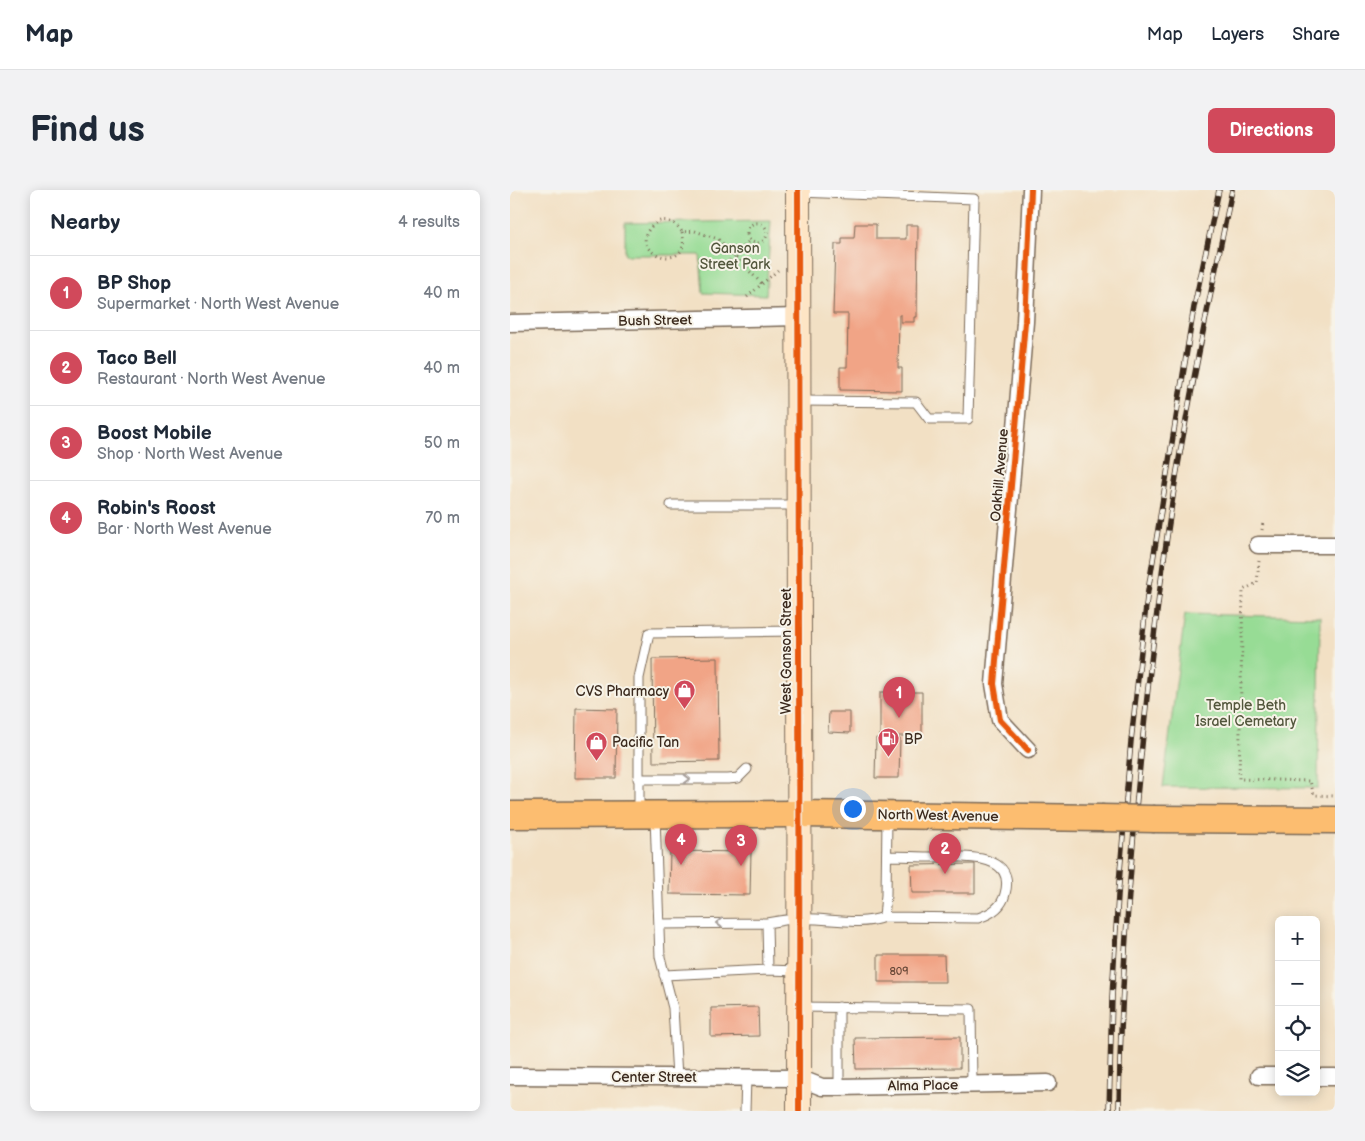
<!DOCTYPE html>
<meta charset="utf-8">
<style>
body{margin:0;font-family:"Balsamiq Sans",sans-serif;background:#f2f2f3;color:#1f2937}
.controls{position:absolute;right:15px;bottom:15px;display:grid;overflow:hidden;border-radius:8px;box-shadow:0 2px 12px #0003}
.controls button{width:45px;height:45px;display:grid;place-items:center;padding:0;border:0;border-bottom:1px solid #e0e1e3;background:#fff;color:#1f2937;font:25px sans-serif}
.you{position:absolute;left:342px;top:618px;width:18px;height:18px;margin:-12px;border:4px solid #fff;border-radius:50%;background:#1a73e8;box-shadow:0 0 0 8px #1a73e833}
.badge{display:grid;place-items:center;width:32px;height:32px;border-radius:50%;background:#d1495b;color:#fff;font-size:16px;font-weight:700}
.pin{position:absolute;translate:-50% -41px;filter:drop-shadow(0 1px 2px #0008)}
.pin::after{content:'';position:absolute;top:26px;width:18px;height:15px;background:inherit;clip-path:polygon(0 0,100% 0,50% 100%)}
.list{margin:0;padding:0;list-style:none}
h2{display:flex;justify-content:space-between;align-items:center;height:65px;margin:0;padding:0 20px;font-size:21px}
h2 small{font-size:16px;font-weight:400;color:#747a83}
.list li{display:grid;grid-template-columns:32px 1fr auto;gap:15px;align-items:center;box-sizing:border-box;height:75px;padding:0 20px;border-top:1px solid #e0e1e3}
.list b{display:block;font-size:19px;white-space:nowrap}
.list p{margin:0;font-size:16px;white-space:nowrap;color:#747a83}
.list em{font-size:16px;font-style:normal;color:#747a83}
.icon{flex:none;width:28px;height:28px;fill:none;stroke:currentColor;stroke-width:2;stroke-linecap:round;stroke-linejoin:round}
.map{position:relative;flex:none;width:825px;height:921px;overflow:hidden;border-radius:8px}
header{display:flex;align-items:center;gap:30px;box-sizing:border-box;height:70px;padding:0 25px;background:#fff;border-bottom:1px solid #e0e1e3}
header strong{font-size:24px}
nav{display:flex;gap:28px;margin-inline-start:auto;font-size:18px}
.intro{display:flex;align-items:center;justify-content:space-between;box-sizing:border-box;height:120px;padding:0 30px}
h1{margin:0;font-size:35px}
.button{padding:12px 22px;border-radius:8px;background:#d1495b;color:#fff;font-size:18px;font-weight:700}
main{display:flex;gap:30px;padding:0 30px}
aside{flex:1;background:#fff;border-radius:8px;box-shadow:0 2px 12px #0003}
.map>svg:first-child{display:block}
.green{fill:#97dc95;stroke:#69835a}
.building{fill:#f1a486}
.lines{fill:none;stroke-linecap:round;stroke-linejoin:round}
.lane-casing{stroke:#7b6a58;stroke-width:11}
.street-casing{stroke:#7b6a58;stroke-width:19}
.secondary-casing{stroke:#7b6a58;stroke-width:26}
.primary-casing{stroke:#7b6a58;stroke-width:29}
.path{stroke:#7b6a58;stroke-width:3;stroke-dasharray:1 4;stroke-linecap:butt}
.lane{stroke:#fff;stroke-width:9}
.street{stroke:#fff;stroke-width:16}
.secondary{stroke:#fee5c5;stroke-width:24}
.primary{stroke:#fcbd6f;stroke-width:26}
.rail-casing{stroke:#3b2a1e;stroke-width:5.5}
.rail{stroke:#f7f3e8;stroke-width:4;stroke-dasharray:11;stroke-linecap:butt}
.primary-bridge-casing{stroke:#7b6a58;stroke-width:29;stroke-linecap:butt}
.primary-bridge{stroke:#fcbd6f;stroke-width:26}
.cycleway-casing{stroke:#f7f3e8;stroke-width:9}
.cycleway{stroke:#e8590c;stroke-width:6}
.oneway{stroke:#a79f9a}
.labels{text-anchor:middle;stroke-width:4;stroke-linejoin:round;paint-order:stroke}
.number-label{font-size:11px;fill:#684838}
.park-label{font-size:14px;fill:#52563c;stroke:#f7f3e8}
.street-label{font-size:14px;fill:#3b2a1e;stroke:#f7f3e8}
.poi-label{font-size:14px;fill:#3b2a1e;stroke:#f7f3e8;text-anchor:start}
</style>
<header>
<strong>Map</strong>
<nav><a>Map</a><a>Layers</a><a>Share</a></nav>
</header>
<div class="intro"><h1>Find us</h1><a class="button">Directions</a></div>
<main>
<aside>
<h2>Nearby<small>4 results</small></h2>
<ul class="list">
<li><span class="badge">1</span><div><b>BP Shop</b><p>Supermarket · North West Avenue</p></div><em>40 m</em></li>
<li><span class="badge">2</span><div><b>Taco Bell</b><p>Restaurant · North West Avenue</p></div><em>40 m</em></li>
<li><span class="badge">3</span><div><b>Boost Mobile</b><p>Shop · North West Avenue</p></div><em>50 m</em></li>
<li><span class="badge">4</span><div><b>Robin's Roost</b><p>Bar · North West Avenue</p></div><em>70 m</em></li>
</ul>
</aside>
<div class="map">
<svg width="825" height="921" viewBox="0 0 825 921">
<rect width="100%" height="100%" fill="#f7f3e8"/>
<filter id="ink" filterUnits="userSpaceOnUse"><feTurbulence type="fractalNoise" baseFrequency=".02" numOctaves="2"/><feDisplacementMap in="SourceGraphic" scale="10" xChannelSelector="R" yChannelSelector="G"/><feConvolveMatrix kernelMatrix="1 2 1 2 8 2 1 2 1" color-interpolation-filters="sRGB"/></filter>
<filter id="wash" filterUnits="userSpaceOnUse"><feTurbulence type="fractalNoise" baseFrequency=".0096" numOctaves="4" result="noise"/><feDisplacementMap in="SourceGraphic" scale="20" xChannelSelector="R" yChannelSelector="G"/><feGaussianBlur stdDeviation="1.12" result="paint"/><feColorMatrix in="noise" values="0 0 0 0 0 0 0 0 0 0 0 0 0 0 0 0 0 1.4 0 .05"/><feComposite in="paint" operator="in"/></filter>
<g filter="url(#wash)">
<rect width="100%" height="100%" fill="#f2e0c4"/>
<path class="green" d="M 261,31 L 256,105 L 193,103 L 190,65 L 115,65 L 115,33 Z
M 675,424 L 810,427 L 808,598 L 653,597 Z"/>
<g id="blocks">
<path class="building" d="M 345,34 L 366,34 L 366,49 L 396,49 L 396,35 L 408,35 L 407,127 L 404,127 L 404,132 L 391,132 L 391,125 L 389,125 L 388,178 L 392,178 L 392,201 L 330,200 L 330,177 L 337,177 L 338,124 L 323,124 L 325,54 L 332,54 L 332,48 L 344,48 Z
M 208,468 L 209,571 L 143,572 L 142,469 Z
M 370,502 L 412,502 L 412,546 L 370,546 Z
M 66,518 L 107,519 L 106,588 L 65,588 Z
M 319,522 L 340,522 L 340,543 L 318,542 Z
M 366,548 L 390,548 L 389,588 L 365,588 Z
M 160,661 L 241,662 L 240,705 L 159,704 Z
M 465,674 L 465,703 L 402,703 L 401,675 Z
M 368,765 L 434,765 L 435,792 L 368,792 Z
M 248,817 L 249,846 L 201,847 L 201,818 Z
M 450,847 L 450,878 L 346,879 L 345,848 Z"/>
</g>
</g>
<g filter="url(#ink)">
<use href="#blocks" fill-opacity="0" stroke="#7b6a58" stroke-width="1"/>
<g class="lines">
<defs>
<path id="lane" d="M 289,2 L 464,9 L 458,229 L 419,229 L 406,212 L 290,211
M 161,315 L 288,315
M 128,589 L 218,589 L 228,588 L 237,579
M 129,622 L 129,488 L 139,443 L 288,441
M 145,627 L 150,767 L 163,818 L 167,887
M 374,727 L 468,728 C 481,724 492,717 495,704 C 507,661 449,667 424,667 C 408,667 393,666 377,666
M 149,734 L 257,733
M 288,781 L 258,780 L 257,733 C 268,731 278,729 288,729 C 317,727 347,737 374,727 L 376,705 L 377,628
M 154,785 L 258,780
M 289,817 L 461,819 L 462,894
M 329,817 L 329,897
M 235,921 L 236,887"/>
<path id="street" d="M 0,133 L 289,127
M 748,355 L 825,355
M 518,560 L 490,530 L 484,494 L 515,132 L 521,0
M 0,886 L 289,888 L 312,897 L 329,897 L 538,893
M 749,886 L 769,886
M 806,887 L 825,887"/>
<path id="secondary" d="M 288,0 C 289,307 290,614 289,921"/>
<path id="primary" d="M 0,625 L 289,624 L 591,628
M 645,629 L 825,630"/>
</defs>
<use href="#lane" class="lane-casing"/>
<use href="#street" class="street-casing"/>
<use href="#secondary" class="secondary-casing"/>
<use href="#primary" class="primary-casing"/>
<path class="path" d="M237 43a10 10 0 1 1 20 0a10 10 0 1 1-20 0Z
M 172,42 C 184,87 112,63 143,35 C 153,26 166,32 172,42 L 185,41 L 208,49 L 252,94
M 216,74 L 240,50
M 237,107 L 268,80
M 752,340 L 753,332
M 749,371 L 747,393 L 733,400 L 729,589 L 800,591 L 804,605 L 825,606"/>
<use href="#lane" class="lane"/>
<use href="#street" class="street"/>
<use href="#secondary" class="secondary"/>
<use href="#primary" class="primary"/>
<defs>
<path id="rail" d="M 599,921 L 602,807 L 608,705 L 621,551 L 637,407 L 684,117 L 709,0
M 609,921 C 610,827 616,734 624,641 C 634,525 647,409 665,293 C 681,195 702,98 722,0"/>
</defs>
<use href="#rail" class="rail-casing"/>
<use href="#rail" class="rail"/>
<defs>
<path id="primary-bridge" d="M 591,628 L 645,629"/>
</defs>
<use href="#primary-bridge" class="primary-bridge-casing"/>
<use href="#primary-bridge" class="primary-bridge"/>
<defs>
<path id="cycleway" d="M 288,0 C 289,307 290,614 289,921
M 518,560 L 490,530 L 484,494 L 515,132 L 521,0"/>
</defs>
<use href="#cycleway" class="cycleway-casing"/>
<use href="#cycleway" class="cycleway"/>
</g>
<defs><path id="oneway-chevron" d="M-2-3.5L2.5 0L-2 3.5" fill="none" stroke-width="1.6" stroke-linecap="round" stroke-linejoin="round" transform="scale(1.25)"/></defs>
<g class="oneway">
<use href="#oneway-chevron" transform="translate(177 589)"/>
<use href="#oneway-chevron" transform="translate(209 733) rotate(179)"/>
</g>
</g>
<defs>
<symbol id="shop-pin" viewBox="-11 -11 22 30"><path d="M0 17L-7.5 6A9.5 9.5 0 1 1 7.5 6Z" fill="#d1495b" stroke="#f7f3e8"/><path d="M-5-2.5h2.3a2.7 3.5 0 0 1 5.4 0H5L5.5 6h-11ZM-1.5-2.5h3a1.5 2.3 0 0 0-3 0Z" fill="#fff"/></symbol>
<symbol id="fuel-pin" viewBox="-11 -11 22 30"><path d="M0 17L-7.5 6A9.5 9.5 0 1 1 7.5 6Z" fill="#d1495b" stroke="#f7f3e8"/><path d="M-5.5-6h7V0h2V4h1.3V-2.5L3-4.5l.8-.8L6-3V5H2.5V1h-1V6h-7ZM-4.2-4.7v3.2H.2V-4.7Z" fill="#fff"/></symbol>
</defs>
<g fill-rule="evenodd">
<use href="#shop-pin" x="162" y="488" width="25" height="34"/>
<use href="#fuel-pin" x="366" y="536" width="25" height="34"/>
<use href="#shop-pin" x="74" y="540" width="25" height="34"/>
</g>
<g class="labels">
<g class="number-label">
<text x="389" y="785">809</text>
</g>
<g class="park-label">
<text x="225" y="63">Ganson<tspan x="225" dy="16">Street Park</tspan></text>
<text x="736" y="520">Temple Beth<tspan x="736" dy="16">Israel Cemetary</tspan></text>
</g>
<g class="street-label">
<text transform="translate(145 130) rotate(-1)" y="5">Bush Street</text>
<text transform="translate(489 285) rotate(-85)" y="5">Oakhill Avenue</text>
<text transform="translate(276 461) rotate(-90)" y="5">West Ganson Street</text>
<text transform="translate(428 625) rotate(1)" y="5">North West Avenue</text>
<text x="144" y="892">Center Street</text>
<text transform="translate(413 895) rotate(-1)" y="5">Alma Place</text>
</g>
<g class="poi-label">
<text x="159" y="506" text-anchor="end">CVS Pharmacy</text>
<text x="394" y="554">BP</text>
<text x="102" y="557">Pacific Tan</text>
</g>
</g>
</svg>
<div class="controls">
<button>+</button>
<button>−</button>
<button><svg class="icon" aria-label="locate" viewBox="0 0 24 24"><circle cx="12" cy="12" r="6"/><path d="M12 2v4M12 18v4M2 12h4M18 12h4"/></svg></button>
<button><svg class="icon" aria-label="layers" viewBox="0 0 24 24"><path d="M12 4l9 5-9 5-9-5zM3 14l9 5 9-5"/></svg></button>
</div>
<div class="you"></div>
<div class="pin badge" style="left:389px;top:528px">1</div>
<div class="pin badge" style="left:435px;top:684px">2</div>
<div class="pin badge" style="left:231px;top:676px">3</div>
<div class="pin badge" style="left:171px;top:675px">4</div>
</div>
</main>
